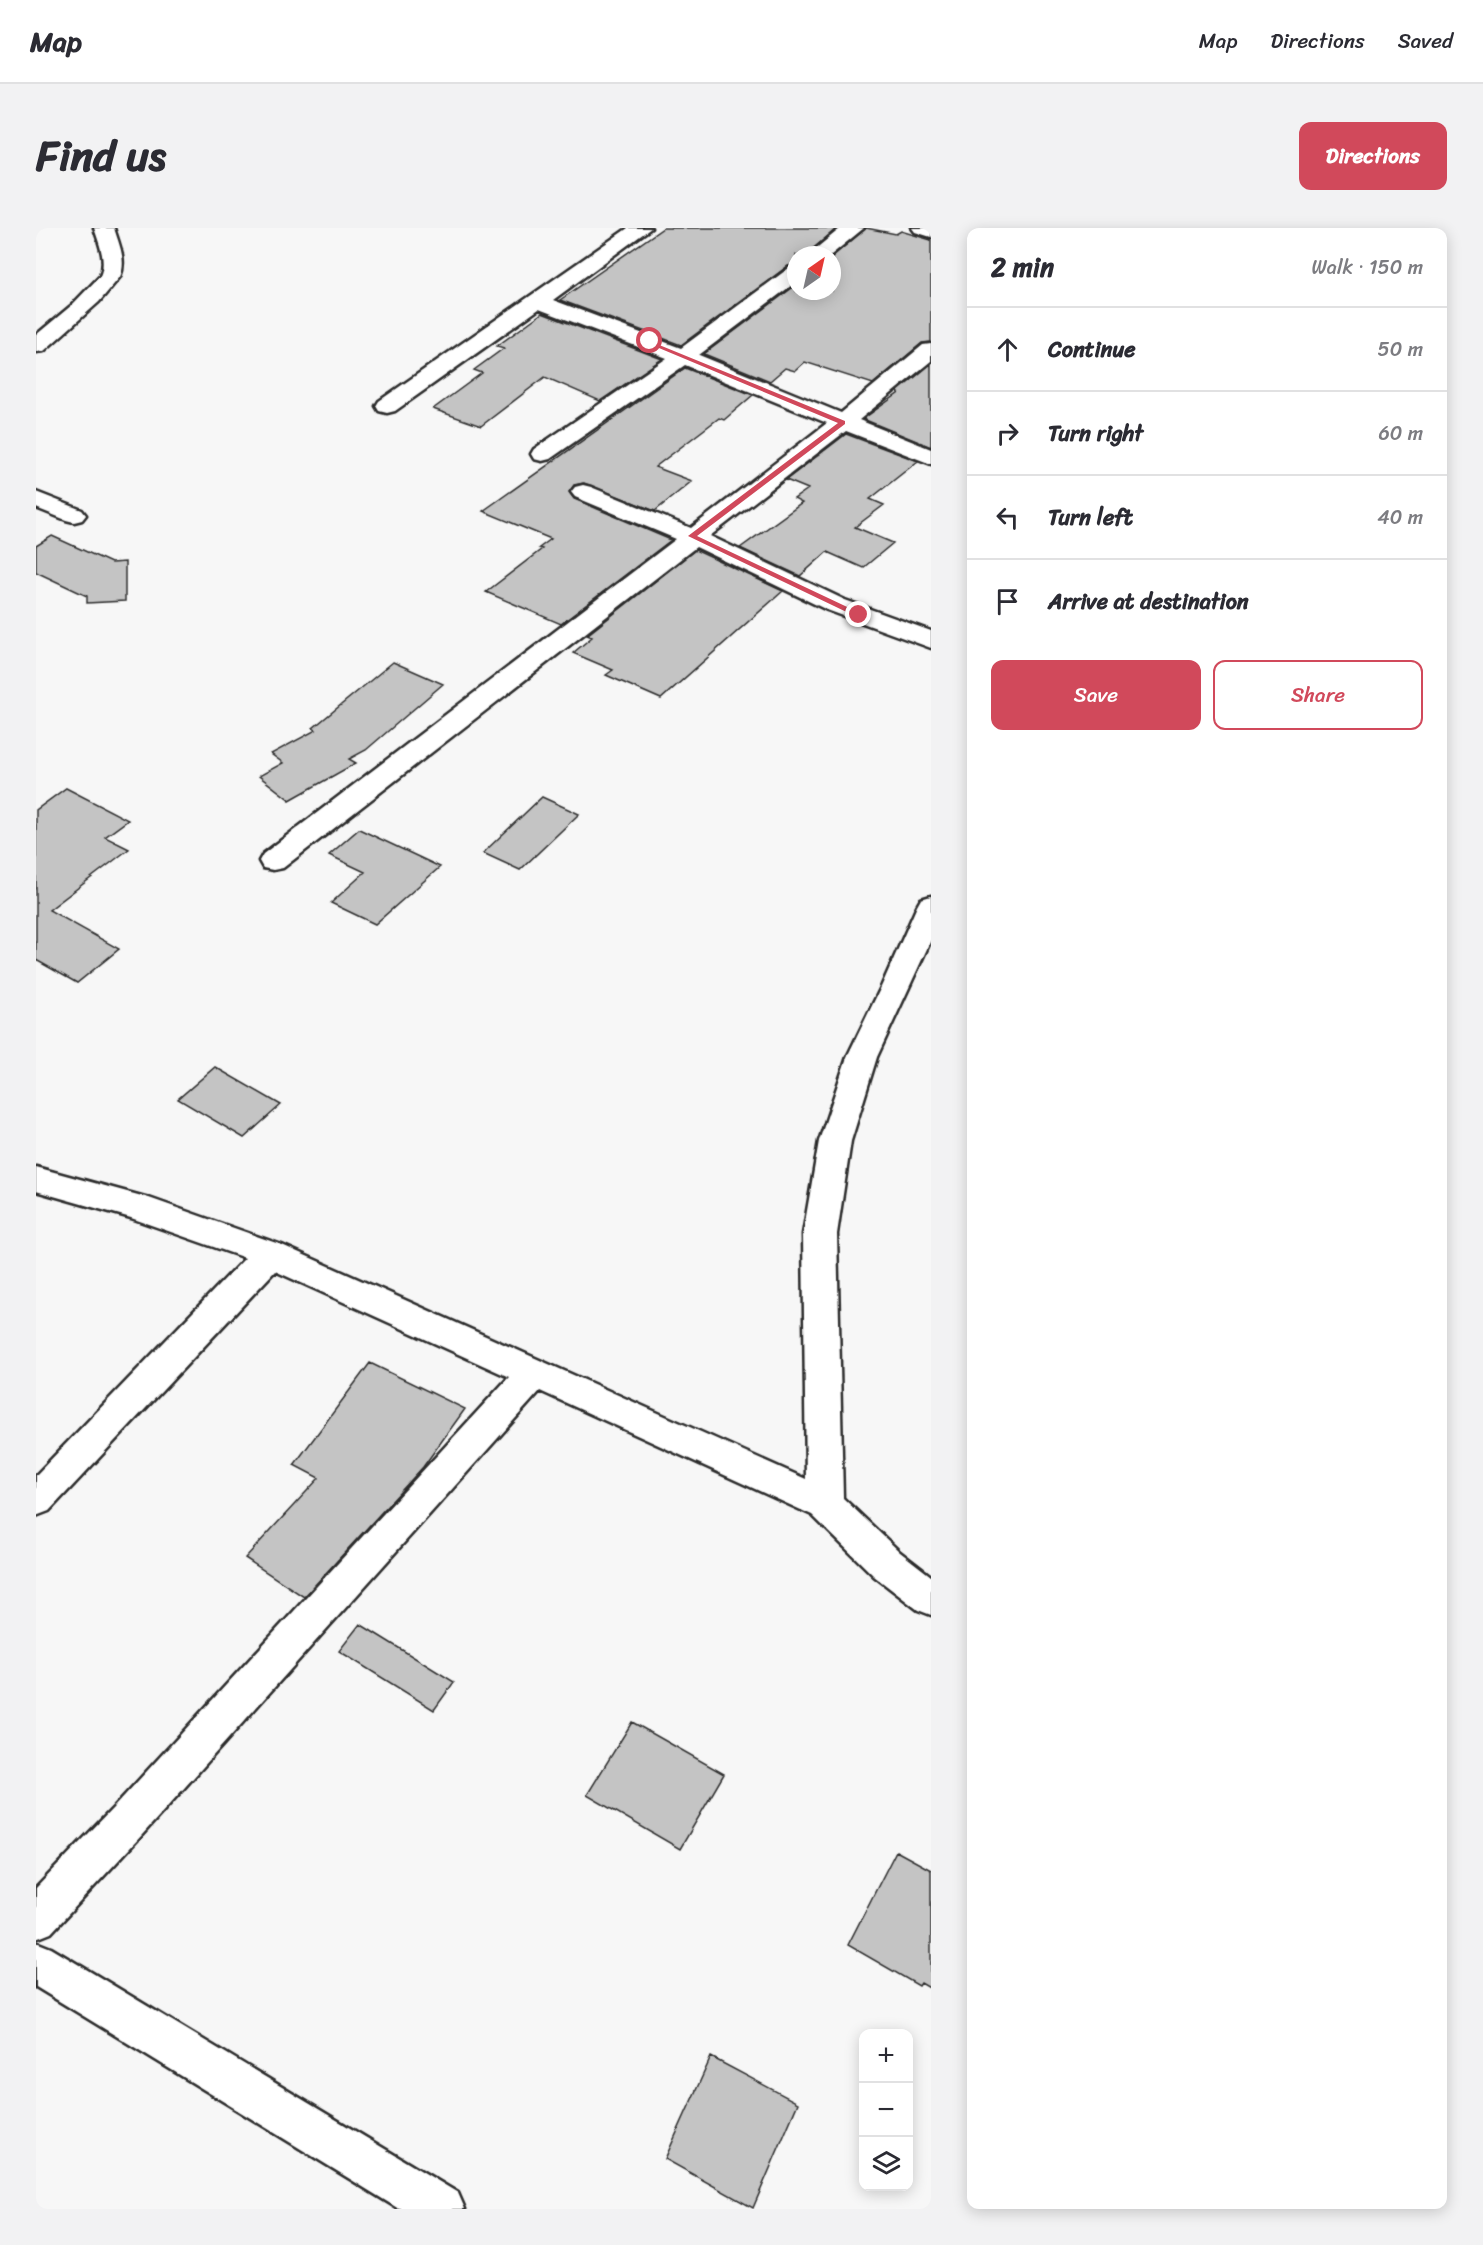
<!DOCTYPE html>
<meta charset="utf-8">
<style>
body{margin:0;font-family:Sriracha,sans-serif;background:#f2f2f3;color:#2b2b33}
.controls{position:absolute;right:18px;bottom:18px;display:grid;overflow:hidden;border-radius:12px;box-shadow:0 3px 15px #0003}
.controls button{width:54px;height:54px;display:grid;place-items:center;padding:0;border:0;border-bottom:2px solid #e1e1e2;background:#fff;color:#2b2b33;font:30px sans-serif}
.compass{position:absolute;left:751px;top:18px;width:54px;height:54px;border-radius:50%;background:#fff;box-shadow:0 3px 15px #0003;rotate:34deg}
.stop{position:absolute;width:18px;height:18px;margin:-14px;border:4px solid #d1495b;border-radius:50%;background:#fff}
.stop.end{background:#d1495b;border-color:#fff;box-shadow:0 2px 6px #0008}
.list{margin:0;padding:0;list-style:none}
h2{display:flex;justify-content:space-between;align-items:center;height:78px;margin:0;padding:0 24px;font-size:26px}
h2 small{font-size:20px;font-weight:400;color:#7c7c81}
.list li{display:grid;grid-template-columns:39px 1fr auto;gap:18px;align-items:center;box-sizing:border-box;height:84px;padding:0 24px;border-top:2px solid #e1e1e2}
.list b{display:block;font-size:22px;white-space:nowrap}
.list em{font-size:20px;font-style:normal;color:#7c7c81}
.actions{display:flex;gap:12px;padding:18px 24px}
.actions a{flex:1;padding:14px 0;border:2px solid #d1495b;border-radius:12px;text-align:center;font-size:21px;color:#d1495b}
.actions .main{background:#d1495b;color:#fff}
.icon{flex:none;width:33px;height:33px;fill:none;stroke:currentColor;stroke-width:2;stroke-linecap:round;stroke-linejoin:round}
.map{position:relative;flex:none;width:895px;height:1981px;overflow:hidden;border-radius:12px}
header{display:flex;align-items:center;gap:36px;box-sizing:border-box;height:84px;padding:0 30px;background:#fff;border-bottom:2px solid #e1e1e2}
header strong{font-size:28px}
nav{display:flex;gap:33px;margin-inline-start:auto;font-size:21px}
.intro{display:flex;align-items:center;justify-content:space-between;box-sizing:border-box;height:144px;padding:0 36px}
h1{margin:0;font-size:42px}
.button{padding:15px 27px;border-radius:12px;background:#d1495b;color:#fff;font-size:21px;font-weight:700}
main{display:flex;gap:36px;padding:0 36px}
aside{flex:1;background:#fff;border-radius:12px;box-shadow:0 3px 15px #0003}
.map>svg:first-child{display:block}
.building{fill:#c4c4c4;stroke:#2b2b2b;stroke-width:1.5}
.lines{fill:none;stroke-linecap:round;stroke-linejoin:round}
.minor-casing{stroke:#2b2b2b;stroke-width:5}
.minor{fill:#fff;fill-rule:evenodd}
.route{fill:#d1495b}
</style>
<header>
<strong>Map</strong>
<nav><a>Map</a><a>Directions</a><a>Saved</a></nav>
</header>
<div class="intro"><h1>Find us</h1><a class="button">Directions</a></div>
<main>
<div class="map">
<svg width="895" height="1981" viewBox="0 0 895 1981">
<rect width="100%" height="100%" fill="#f7f7f7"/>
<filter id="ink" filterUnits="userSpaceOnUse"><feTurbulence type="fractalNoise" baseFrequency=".0167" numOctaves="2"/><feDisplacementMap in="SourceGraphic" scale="12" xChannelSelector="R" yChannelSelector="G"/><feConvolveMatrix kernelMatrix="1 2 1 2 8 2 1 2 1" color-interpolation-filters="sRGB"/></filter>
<g filter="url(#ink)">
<path class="building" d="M 627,0 L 801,0 L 770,27 L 760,27 L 760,36 L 752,38 L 645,117 L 524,72 Z
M 830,0 L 860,6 L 865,3 L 895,12 L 895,114 L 886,115 L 837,156 L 769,134 L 759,143 L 749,140 L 734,153 L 668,126 L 760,57 L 760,63 L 796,63 L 796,29 Z
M 506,85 L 626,131 L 564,173 L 509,149 L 445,198 L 397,181 L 446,145 L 438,142 L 468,120 L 461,118 Z
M 895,136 L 895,219 L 827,191 L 863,165 L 861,164 Z
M 649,140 L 717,167 L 688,192 L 683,190 L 619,239 L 656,253 L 619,283 L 548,255 L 538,257 L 533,264 L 538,271 L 635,312 L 525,396 L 450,364 L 506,321 L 503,320 L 515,311 L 447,283 Z
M 810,206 L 882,233 L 834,271 L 848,277 L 819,299 L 857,315 L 827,340 L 791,324 L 764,348 L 704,320 L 766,275 L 758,271 L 772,261 L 750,252 Z
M 16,308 L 75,335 L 89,334 L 89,373 L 51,375 L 51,368 L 0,344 L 0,318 Z
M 659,322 L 747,363 L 625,471 L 570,447 L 577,442 L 537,425 L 556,409 L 551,407 Z
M 357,434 L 407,456 L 330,522 L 313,531 L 320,535 L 254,572 L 223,548 L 247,535 L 235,526 L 280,502 L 277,500 Z
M 30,560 L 92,592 L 69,609 L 93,621 L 13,682 L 83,721 L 41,755 L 0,732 L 0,582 Z
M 506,569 L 543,586 L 484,642 L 447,625 Z
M 323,601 L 404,639 L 339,696 L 295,675 L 329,644 L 293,627 Z
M 179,839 L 245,877 L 208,910 L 142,871 Z
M 334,1135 L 429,1181 L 387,1239 L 268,1369 L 209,1330 L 283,1250 L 258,1237 Z
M 324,1396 L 418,1454 L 398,1482 L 303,1423 Z
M 596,1494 L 688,1546 L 644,1621 L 551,1567 Z
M 860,1623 L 895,1642 L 895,1761 L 885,1755 L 883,1758 L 812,1717 Z
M 675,1829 L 762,1875 L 717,1980 L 629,1931 Z"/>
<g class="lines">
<defs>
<path id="minor" d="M 58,0 L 78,0 C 83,16 91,33 84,49 L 63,74 L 8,123 L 0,124 L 0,107 L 36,77 L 64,48 C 71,33 63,15 58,0 Z
M 592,0 L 615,0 L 517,72 L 645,120 L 753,40 L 760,38 L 760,54 L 663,127 L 805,185 L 887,117 L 895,116 L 895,133 L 823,192 L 895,221 L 895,236 L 810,203 L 674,308 L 809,372 L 895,403 L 895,420 L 791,382 L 660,319 L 247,640 L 237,642 L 227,640 L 223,633 L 227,626 L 640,311 L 539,269 L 535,264 L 539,259 L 547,257 L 555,259 L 655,300 L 791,195 L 649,137 L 514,231 L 506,233 L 498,231 L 495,226 L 498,221 L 631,130 L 503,81 L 359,183 L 351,185 L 343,183 L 340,178 L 343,173 Z
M 805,0 L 828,0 L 795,27 L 772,27 Z
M 876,0 L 895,0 L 895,9 L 879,4 Z
M 0,264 L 46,282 L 50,287 L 46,292 L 38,294 L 30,292 L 0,280 Z
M 895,668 L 895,712 L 841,829 L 815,913 L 801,1006 L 807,1270 L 864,1324 L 895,1348 L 895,1387 L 882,1382 L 838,1348 L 776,1287 L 504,1163 L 106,1607 L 15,1705 L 0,1711 L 0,1660 L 78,1579 L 473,1149 L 239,1043 L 13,1283 L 0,1288 L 0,1247 L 209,1030 L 95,990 L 0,963 L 0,939 L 113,970 L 246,1017 L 770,1251 L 767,1006 L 783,913 L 811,829 L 846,757 L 881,678 L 885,671 Z
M 0,1714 L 15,1720 L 422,1965 L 429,1981 L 363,1981 L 0,1759 Z"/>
</defs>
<use href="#minor" class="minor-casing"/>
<use href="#minor" class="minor"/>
</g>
</g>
<path class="route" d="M 611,112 L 809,193 L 809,196 L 661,308 L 826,386 L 826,389 L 821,389 L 652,308 L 802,195 L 611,115 Z"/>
</svg>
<div class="controls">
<button>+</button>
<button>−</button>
<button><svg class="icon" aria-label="layers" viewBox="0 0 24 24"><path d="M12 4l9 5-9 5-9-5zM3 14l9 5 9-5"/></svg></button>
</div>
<svg class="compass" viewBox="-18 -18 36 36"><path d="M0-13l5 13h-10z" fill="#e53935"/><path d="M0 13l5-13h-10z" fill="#7c7c81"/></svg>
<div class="stop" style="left:614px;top:113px"></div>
<div class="stop end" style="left:823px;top:387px"></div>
</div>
<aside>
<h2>2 min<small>Walk · 150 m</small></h2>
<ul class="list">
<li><svg class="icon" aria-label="ahead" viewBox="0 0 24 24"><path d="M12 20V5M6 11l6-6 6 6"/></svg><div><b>Continue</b></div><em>50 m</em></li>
<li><svg class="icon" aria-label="right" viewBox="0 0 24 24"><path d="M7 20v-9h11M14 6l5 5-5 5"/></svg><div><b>Turn right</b></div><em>60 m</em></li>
<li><svg class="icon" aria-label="left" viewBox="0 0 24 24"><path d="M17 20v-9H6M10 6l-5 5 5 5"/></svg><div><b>Turn left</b></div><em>40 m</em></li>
<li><svg class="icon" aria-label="arrive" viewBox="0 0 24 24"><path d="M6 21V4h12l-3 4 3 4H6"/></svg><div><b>Arrive at destination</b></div></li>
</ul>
<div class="actions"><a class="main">Save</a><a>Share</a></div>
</aside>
</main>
